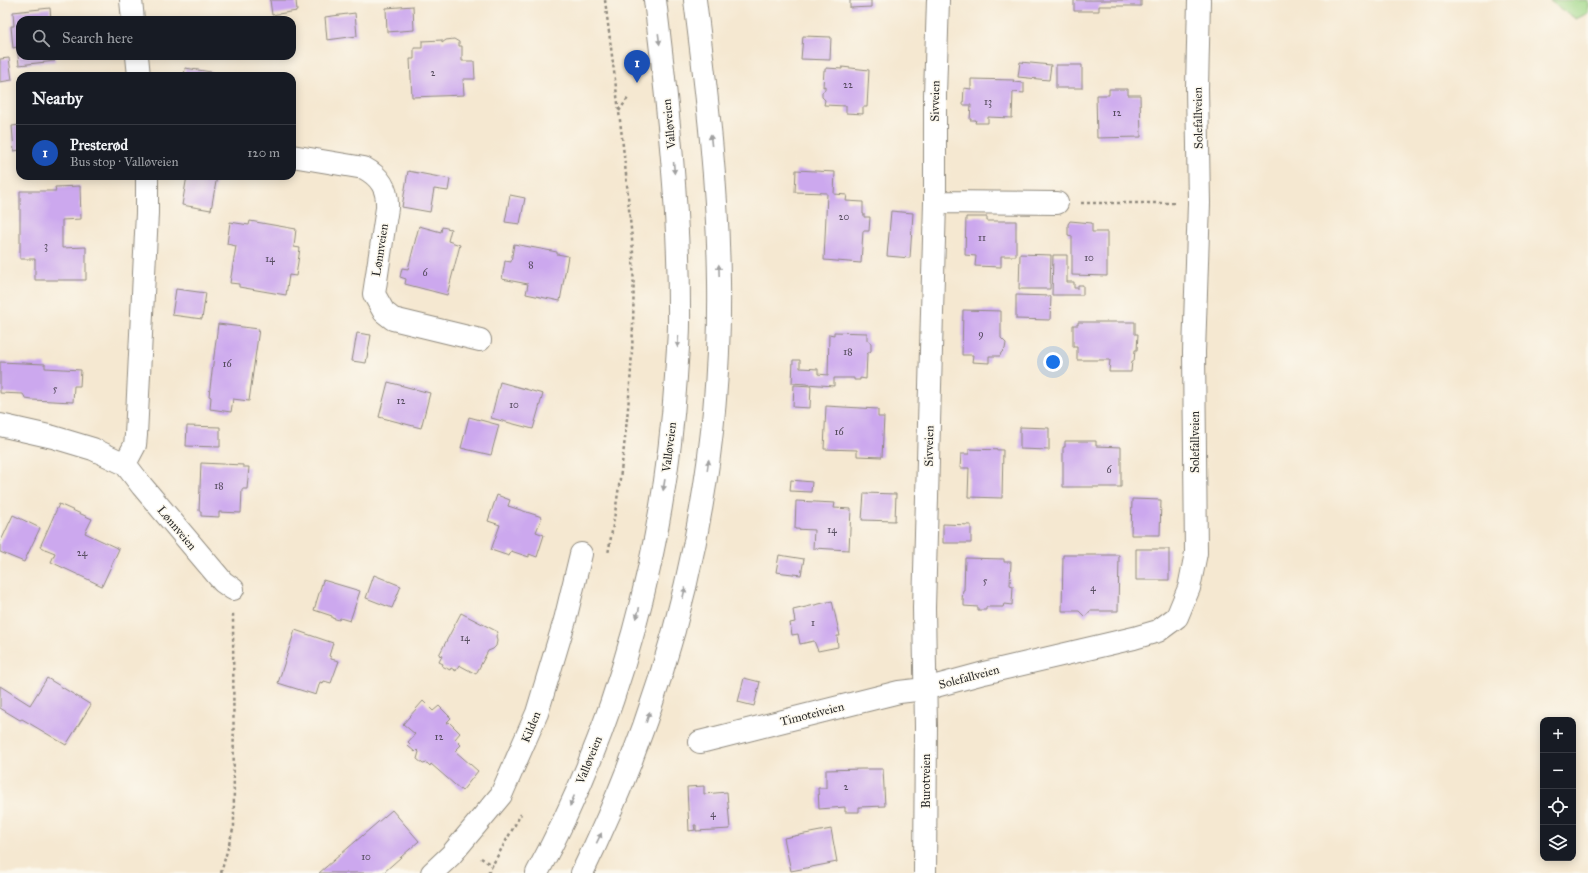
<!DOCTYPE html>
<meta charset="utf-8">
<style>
body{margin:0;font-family:"IM FELL Great Primer",serif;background:#242831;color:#f1f3f6}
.controls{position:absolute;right:12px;bottom:12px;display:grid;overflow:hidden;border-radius:8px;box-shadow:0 2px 10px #0003}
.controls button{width:36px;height:36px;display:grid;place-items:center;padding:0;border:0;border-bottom:1px solid #363941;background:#171b24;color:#f1f3f6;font:20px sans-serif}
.you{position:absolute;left:1053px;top:362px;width:14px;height:14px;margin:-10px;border:3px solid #fff;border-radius:50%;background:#1a73e8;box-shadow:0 0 0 6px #1a73e833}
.badge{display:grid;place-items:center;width:26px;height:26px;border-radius:50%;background:#d690ce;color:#fff;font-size:13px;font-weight:700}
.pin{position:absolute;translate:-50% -33px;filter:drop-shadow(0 1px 2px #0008)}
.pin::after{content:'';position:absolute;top:21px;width:14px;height:12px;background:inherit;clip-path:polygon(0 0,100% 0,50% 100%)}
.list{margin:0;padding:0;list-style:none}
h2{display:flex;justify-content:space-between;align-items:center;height:52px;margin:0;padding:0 16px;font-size:17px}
h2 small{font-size:13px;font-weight:400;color:#9ea1a6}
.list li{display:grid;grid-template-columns:26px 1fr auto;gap:12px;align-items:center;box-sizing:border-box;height:56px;padding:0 16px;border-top:1px solid #363941}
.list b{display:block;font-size:15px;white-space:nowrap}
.list p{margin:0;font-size:13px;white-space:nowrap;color:#9ea1a6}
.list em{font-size:13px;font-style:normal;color:#9ea1a6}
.icon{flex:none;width:22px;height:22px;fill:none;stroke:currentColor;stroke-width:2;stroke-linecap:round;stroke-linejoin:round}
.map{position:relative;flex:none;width:1588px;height:873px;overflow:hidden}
.search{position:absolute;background:#171b24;box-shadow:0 2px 10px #0003;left:16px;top:16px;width:280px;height:44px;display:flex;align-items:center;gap:10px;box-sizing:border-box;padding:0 14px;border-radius:12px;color:#9ea1a6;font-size:15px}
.panel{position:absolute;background:#171b24;box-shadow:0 2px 10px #0003;left:16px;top:72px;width:280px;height:108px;border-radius:12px}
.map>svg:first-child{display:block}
.green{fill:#a1d88a;stroke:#66825a}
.building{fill:#cca8ee}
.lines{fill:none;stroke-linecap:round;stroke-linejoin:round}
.minor-casing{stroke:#908a7e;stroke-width:24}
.primary-casing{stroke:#908a7e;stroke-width:24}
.path{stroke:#908a7e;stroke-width:2.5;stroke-dasharray:3 3;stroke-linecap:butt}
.minor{stroke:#fff;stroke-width:22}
.primary{stroke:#fff;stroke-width:22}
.oneway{fill:#a0a0a0}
.labels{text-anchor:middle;stroke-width:3;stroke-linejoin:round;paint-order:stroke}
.number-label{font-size:10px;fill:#534a5c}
.street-label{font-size:12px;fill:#2b2b2b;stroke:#fbf7ec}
</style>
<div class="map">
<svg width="1588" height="873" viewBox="0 0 1588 873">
<rect width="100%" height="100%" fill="#fbf7ec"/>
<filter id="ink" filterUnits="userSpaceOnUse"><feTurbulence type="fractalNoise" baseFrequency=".025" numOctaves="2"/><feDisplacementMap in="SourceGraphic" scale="8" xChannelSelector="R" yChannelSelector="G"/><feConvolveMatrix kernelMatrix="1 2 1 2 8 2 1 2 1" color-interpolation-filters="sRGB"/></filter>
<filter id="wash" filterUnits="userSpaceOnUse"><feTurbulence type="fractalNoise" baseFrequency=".012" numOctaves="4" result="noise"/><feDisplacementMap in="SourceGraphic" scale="16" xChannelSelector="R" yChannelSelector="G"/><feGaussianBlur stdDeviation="0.9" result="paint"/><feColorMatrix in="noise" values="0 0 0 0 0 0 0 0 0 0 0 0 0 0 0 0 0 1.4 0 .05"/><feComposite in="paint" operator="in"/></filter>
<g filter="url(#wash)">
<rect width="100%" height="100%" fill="#f5e8d1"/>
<path class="green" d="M 1552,0 L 1588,0 L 1588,13 L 1576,19 L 1550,1 Z"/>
<g id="blocks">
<path class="building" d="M 270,0 L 296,0 L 297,11 L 272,15 Z
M 850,0 L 871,0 L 871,7 L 850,8 Z
M 1074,0 L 1141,0 L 1141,6 L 1099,6 L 1099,11 L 1074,11 Z
M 413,6 L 414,30 L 387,32 L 386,8 Z
M 50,8 L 51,20 L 20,20 L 20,56 L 55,56 L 55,61 L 19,65 L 17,47 L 13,48 L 11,26 L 14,26 L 13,12 Z
M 355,13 L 357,36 L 327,40 L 325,17 Z
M 803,36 L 831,37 L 830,60 L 801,59 Z
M 454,39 L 459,42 L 459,46 L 462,46 L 462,61 L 474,61 L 475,79 L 463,79 L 464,95 L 412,97 L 410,59 L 414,59 L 414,48 L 422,48 L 422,41 L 442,40 L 442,43 L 446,40 Z
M 9,58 L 12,80 L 0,82 L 0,59 Z
M 1020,62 L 1051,65 L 1049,80 L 1018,77 Z
M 1056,65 L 1082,65 L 1082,88 L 1056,88 Z
M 842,67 L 869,70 L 867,107 L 863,107 L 863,114 L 846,113 L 846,106 L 824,105 L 825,100 L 822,97 L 822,92 L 825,90 L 825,86 L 823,87 L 824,70 L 826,70 L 826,68 L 842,69 Z
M 185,68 L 231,75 L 231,76 L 184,76 Z
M 971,79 L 1014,80 L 1013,82 L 1024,83 L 1024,93 L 1013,92 L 1012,118 L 988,117 L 988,123 L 975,123 L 976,120 L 970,120 L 971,105 L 963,105 L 964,88 L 971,89 Z
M 1109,89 L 1128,89 L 1128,95 L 1140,95 L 1141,137 L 1097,138 L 1096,95 L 1109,95 Z
M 20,125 L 20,150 L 14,151 L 12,126 Z
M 796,170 L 835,172 L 834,194 L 847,195 L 846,201 L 863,202 L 863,214 L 864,214 L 864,217 L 870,217 L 869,231 L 863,231 L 861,263 L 824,260 L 827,193 L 795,192 Z
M 408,171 L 450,179 L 448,191 L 434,189 L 430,212 L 402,207 Z
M 187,176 L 217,176 L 211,210 L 182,205 Z
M 80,186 L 81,219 L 62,220 L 62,248 L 86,247 L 86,280 L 35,280 L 35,259 L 20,259 L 20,191 L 56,191 L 55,187 Z
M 510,195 L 525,198 L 520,224 L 505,222 Z
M 891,211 L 913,213 L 910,258 L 887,256 Z
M 966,217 L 987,217 L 987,221 L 1016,221 L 1016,256 L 1001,256 L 1001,267 L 975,266 L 976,256 L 965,255 Z
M 250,221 L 296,229 L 294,247 L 300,248 L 296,276 L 289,275 L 286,295 L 239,287 L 239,284 L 230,283 L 236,246 L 227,244 L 230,222 L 249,225 Z
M 1070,221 L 1092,223 L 1092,232 L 1107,232 L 1107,276 L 1072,275 L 1072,236 L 1068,235 L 1068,224 Z
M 419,226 L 441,232 L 442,227 L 451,229 L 448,241 L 460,245 L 447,295 L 405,284 L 406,279 L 400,277 L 402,268 L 408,269 Z
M 514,244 L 557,252 L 557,254 L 568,256 L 560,301 L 526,294 L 528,284 L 502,279 L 505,261 L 511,262 Z
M 1020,254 L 1051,255 L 1050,289 L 1019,289 Z
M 1053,255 L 1067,255 L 1067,282 L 1074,282 L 1074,288 L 1078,288 L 1078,285 L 1083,285 L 1083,295 L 1052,295 Z
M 176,289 L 206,293 L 202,319 L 172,315 Z
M 1016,295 L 1051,296 L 1050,320 L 1016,319 Z
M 963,310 L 1001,311 L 1001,338 L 1006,343 L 1005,349 L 1001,353 L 1000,356 L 989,356 L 989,363 L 972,362 L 973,355 L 962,355 Z
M 1078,322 L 1135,322 L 1135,334 L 1138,334 L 1137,350 L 1135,350 L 1134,361 L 1132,361 L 1131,372 L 1109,372 L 1110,360 L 1077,360 L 1077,347 L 1073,347 L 1073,325 L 1078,325 Z
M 218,324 L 259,329 L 249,401 L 233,399 L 231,412 L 210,409 L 211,397 L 209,396 Z
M 834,332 L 867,333 L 867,340 L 871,343 L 871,351 L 867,354 L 866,379 L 860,378 L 860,380 L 854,380 L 854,378 L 834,378 L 834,386 L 792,383 L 793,360 L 800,360 L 800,368 L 818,369 L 818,374 L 828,375 L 829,334 L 834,335 Z
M 357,333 L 371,335 L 366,363 L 352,361 Z
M 0,362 L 45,364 L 45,368 L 81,370 L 80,386 L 74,386 L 73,402 L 32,400 L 26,399 L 23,394 L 0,393 Z
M 388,382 L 430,393 L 421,428 L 379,417 Z
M 500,382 L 543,394 L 533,429 L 491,418 Z
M 794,385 L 811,386 L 810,408 L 793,407 Z
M 826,406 L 878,409 L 878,417 L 884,417 L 882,457 L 857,456 L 857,450 L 824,449 Z
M 469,417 L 499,425 L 491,455 L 461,448 Z
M 187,426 L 220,427 L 220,447 L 186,446 Z
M 1020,427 L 1049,428 L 1049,450 L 1020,449 Z
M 1065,441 L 1096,441 L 1096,446 L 1121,447 L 1121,487 L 1063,487 L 1063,447 L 1065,447 Z
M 969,449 L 1003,450 L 1002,498 L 968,497 L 969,468 L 960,468 L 961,454 L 969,454 Z
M 201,463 L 243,465 L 243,467 L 249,467 L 247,489 L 242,489 L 241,513 L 219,512 L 219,517 L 201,516 L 201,511 L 199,511 Z
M 791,480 L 812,482 L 811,492 L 790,491 Z
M 864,493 L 896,494 L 895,521 L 862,520 Z
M 497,495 L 510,500 L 508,506 L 542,517 L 536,532 L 544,535 L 537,557 L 529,554 L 529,557 L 511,551 L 509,556 L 491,550 L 500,525 L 488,521 Z
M 1132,499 L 1161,500 L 1160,535 L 1131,535 Z
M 796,501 L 835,503 L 834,508 L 851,509 L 849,550 L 813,548 L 814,530 L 795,529 Z
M 59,504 L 92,519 L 85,533 L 119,549 L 102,586 L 51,562 L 55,553 L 40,547 Z
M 13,515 L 40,528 L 24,562 L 0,552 L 0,543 Z
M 943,524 L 971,525 L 971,543 L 943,543 Z
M 1136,549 L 1169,549 L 1169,580 L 1136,580 Z
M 779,555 L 804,559 L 801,575 L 776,572 Z
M 1063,555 L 1119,555 L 1118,611 L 1090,611 L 1085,617 L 1079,611 L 1062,611 Z
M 965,558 L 1004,559 L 1004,562 L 1011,562 L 1010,585 L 1013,586 L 1012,605 L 1004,604 L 1003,607 L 986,607 L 986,610 L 978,610 L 978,607 L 964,606 L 964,600 L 962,600 L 963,590 L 964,590 Z
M 374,575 L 401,586 L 392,608 L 366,598 Z
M 323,580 L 360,591 L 350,621 L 340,618 L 339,620 L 332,618 L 332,616 L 314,610 Z
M 832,601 L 840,636 L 837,636 L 838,647 L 818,651 L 814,641 L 800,644 L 798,634 L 792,635 L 790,623 L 795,622 L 793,610 Z
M 461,613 L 498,632 L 496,636 L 497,641 L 496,646 L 493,649 L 488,651 L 476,674 L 459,665 L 456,671 L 451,668 L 450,670 L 442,666 L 443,664 L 439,662 L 442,656 L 439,655 Z
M 295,630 L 333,643 L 329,656 L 331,657 L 331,659 L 339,661 L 331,683 L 324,681 L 323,683 L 320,682 L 316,695 L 278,683 Z
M 47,678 L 91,705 L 66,745 L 22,719 L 20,720 L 0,708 L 0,686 L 30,705 Z
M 744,678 L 760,682 L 754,706 L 738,702 Z
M 423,701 L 433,711 L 439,706 L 451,718 L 446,723 L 449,722 L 460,733 L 455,739 L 461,745 L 455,751 L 478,771 L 462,791 L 431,764 L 430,766 L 427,763 L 423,764 L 417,759 L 419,752 L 417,750 L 415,752 L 408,746 L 410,744 L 408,742 L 415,734 L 403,724 Z
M 861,769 L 883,769 L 885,806 L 859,807 L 859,812 L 845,812 L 845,807 L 819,809 L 818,788 L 826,788 L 826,770 Z
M 704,786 L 704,794 L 727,792 L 730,829 L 696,831 L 696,825 L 694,825 L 695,830 L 689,831 L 687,787 Z
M 392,810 L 419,841 L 383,873 L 319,873 Z
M 831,829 L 837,862 L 791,871 L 784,838 Z"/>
</g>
</g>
<g filter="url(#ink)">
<use href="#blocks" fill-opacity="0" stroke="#908a7e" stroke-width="1"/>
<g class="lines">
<defs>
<path id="minor" d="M 131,0 L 133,20
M 137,56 L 139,76
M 292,156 L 364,168 C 381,177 388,189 387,208 L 374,294 L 384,312 L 393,319 L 480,340
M 935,202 L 1057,203
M 0,425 L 53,437 L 93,449 L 125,464 L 142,486 L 223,582 L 233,589
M 125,464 L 135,445 L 136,435 L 147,213 L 147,176
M 700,742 L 899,692 L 925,689 L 984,673 L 1134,638 L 1158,631 L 1177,617 L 1189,588 L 1196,553 L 1194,352 L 1199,203 L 1197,88 L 1199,0
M 432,873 L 451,855 L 501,795 L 537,713 L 565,620 L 581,554
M 925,873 L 926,727 L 924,608 L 935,202 L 935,95 L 938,0"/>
<path id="primary" d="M 537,873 C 619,723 665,547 676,377 C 677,359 679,341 679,323 C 680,215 668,108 655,0
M 582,873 C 672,689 722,488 719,282 C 718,188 707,94 695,0"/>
</defs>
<use href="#minor" class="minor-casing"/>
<use href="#primary" class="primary-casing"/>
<path class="path" d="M 605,0 C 613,65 622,130 628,195 C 629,214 632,234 633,253 C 636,353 626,455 608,554
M 619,111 L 628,98
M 1081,203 L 1174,203
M 481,858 L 493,866
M 221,873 L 234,826 L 233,613
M 488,873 L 521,814"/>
<use href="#minor" class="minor"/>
<use href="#primary" class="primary"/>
</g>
<defs><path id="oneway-solid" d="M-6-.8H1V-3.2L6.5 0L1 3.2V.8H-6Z"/></defs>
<g class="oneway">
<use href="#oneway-solid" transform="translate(659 39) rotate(83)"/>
<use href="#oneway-solid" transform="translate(711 140) rotate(-96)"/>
<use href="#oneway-solid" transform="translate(674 168) rotate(86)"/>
<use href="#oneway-solid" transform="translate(719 270) rotate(-92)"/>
<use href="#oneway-solid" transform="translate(678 342) rotate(94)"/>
<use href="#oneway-solid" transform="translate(708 465) rotate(-82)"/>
<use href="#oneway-solid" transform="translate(664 485) rotate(99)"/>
<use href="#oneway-solid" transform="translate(684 593) rotate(-77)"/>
<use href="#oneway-solid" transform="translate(638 613) rotate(104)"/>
<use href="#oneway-solid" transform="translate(648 717) rotate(-72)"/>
<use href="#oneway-solid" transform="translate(572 801) rotate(113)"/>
<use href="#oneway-solid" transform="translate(599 838) rotate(-64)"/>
</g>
</g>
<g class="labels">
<g class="number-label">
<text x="433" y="76">2</text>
<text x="848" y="88">22</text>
<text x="988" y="105">13</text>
<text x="1117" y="116">12</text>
<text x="844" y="220">20</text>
<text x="982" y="241">11</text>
<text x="46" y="249">3</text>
<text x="1089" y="261">10</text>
<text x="270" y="262">14</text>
<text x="531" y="268">8</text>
<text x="425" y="276">6</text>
<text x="981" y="337">9</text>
<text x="848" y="355">18</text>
<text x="227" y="367">16</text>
<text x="55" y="392">5</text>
<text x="401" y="404">12</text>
<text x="514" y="408">10</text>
<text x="839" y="435">16</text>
<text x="1109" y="473">6</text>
<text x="219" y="489">18</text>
<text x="832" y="533">14</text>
<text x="82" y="556">24</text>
<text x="985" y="584">5</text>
<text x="1093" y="591">4</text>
<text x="813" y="626">1</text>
<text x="465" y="641">14</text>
<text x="439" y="740">12</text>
<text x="846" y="790">2</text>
<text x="713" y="817">4</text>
<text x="366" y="860">10</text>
</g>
<g class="street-label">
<text transform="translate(935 101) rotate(-89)" y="4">Sivveien</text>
<text transform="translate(1198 118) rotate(-91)" y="4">Solefallveien</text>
<text transform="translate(669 124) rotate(-96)" y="4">Valløveien</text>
<text transform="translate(380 250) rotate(-81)" y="4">Lønnveien</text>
<text transform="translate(1195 442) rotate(-90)" y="4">Solefallveien</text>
<text transform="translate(929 446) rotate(-89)" y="4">Sivveien</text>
<text transform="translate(669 447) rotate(-83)" y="4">Valløveien</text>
<text transform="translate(177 528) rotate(50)" y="4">Lønnveien</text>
<text transform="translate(969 677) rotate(-15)" y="4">Solefallveien</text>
<text transform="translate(812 714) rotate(-14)" y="4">Timoteiveien</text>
<text transform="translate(531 727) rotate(-68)" y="4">Kilden</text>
<text transform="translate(589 760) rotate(-68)" y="4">Valløveien</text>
<text transform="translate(926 781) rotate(-90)" y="4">Burotveien</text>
</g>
</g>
</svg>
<div class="controls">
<button>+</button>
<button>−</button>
<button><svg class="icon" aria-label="locate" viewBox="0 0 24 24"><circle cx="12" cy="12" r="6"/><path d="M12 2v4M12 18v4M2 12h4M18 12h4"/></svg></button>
<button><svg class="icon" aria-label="layers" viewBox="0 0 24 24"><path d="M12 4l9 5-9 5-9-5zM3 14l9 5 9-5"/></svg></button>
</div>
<div class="you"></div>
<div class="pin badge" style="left:637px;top:83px;background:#1a4fb4">1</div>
<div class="search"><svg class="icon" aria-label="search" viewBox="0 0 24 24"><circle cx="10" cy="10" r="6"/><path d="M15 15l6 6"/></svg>Search here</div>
<section class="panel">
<h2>Nearby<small></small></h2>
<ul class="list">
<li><span class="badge" style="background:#1a4fb4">1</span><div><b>Presterød</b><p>Bus stop · Valløveien</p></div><em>120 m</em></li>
</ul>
</section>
</div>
